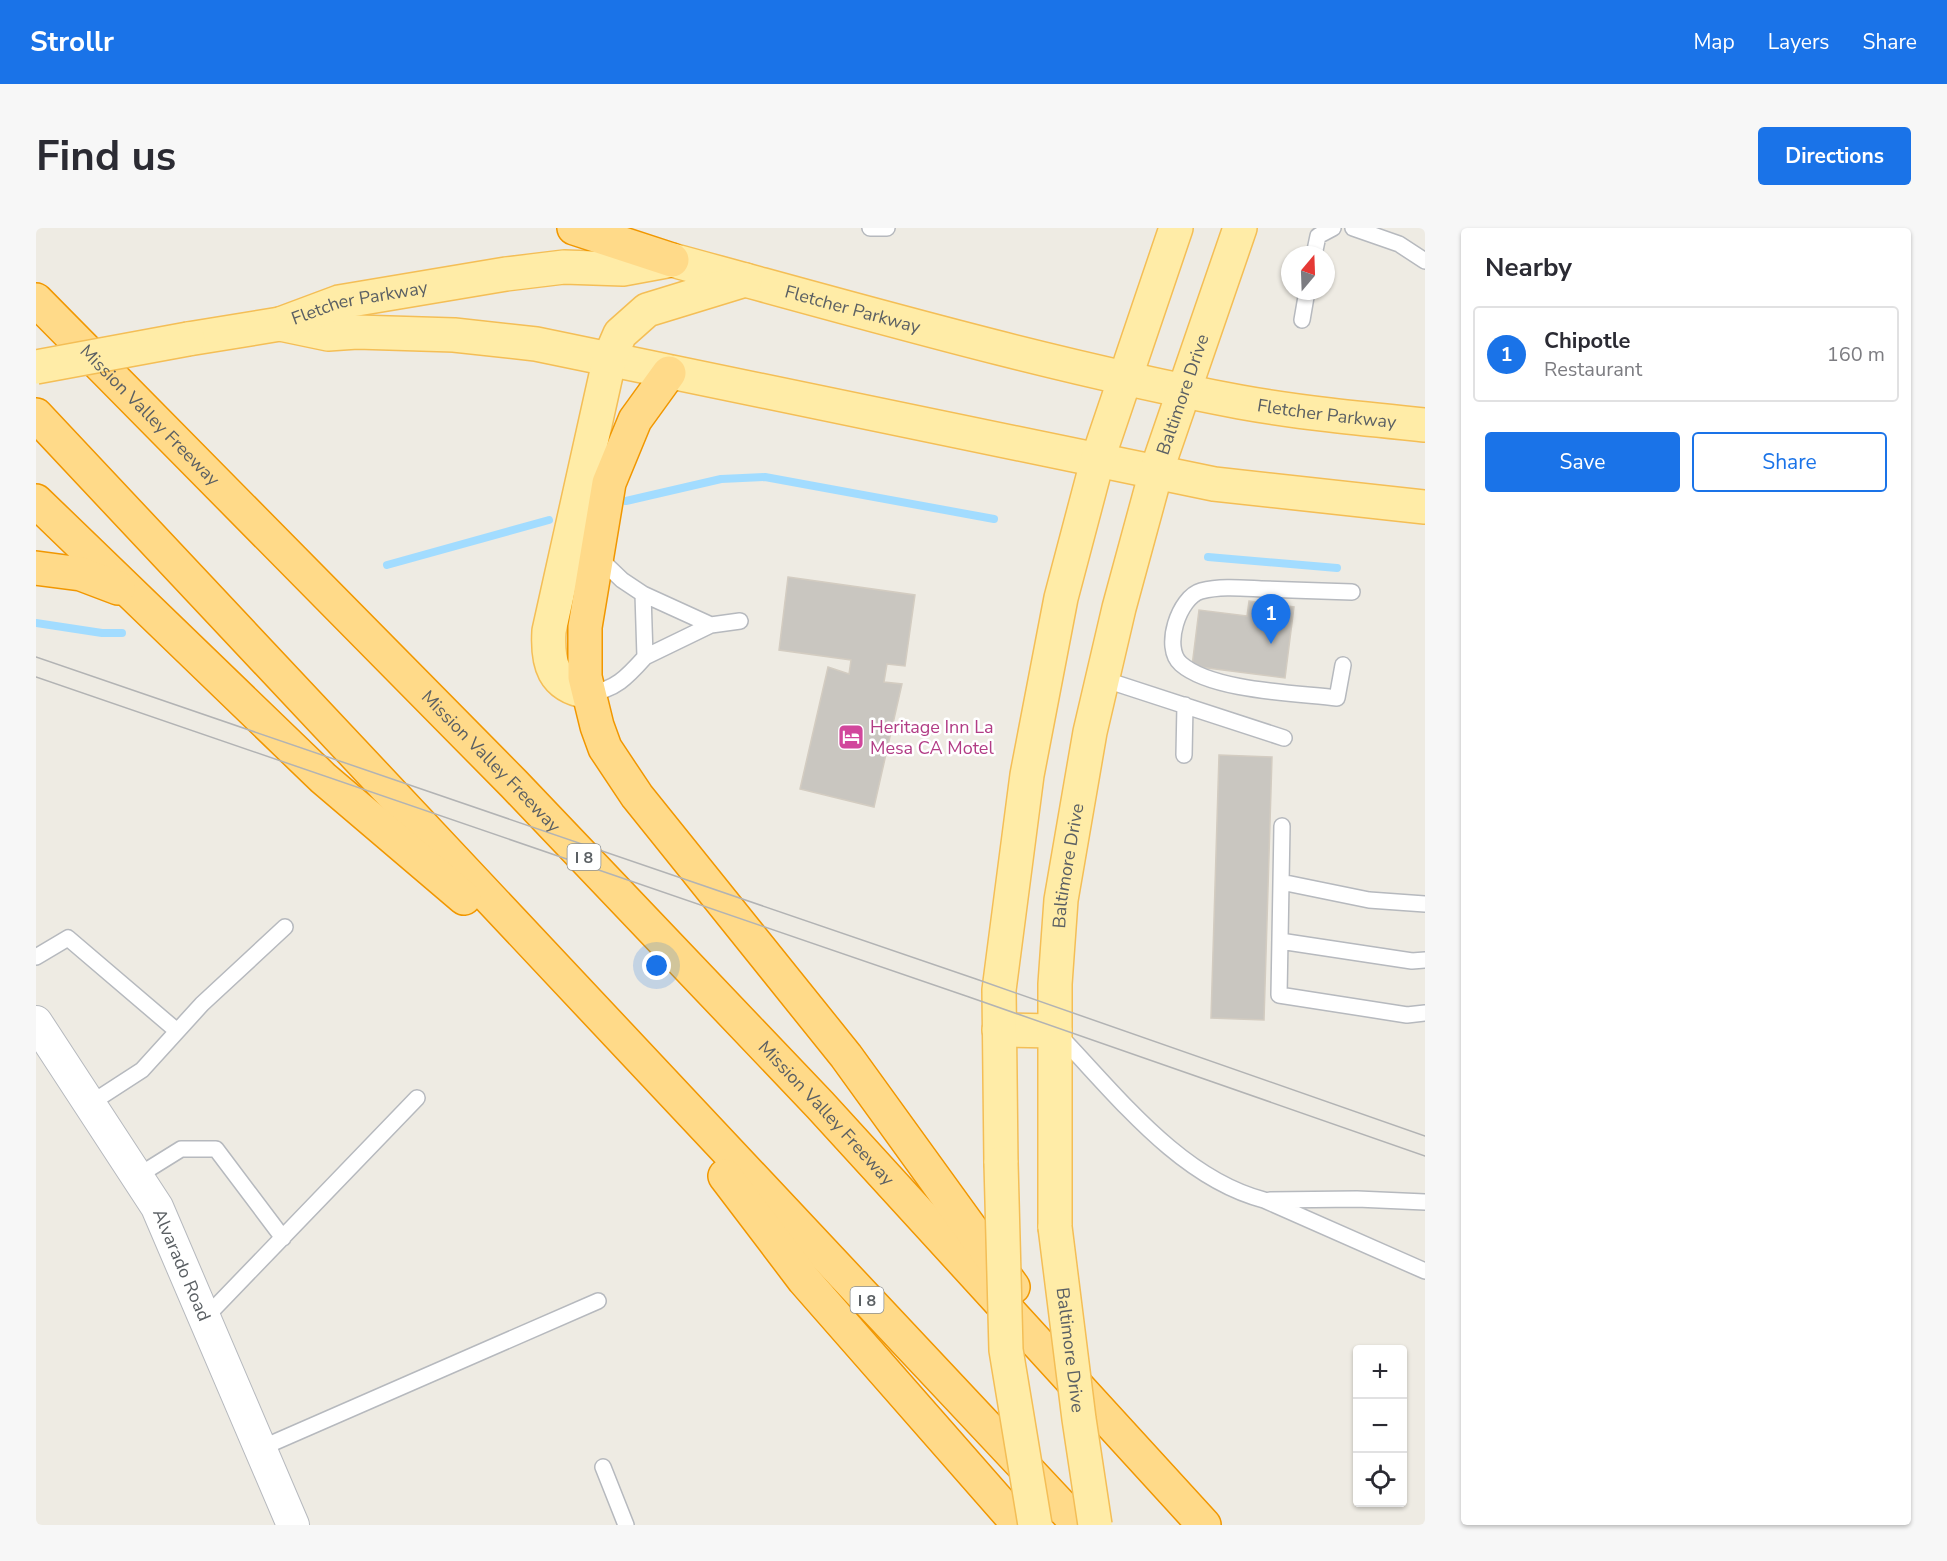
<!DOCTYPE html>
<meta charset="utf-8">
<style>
body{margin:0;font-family:"Nunito Sans",sans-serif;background:#f7f7f7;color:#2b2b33}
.controls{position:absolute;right:18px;bottom:18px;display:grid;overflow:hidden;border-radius:6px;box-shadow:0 2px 4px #0004}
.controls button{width:54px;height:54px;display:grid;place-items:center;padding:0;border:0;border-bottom:2px solid #e1e1e2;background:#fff;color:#2b2b33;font:30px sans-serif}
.compass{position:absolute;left:1245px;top:18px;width:54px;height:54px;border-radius:50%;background:#fff;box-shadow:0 2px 4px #0004;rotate:19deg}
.you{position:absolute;left:621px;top:738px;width:21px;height:21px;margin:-15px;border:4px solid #fff;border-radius:50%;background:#1a73e8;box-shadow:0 0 0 9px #1a73e833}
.badge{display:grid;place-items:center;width:39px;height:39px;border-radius:50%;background:#1a73e8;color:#fff;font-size:20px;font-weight:700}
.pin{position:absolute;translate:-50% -50px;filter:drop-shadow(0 2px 3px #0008)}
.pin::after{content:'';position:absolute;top:32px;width:21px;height:18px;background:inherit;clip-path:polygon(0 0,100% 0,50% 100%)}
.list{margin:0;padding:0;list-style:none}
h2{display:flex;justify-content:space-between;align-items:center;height:78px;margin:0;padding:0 24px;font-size:26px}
h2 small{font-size:20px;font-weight:400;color:#7c7c81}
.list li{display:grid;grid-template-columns:39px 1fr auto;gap:18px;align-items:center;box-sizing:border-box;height:96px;margin:0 12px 12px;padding:0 12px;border:2px solid #e1e1e2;border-radius:6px}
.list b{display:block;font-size:22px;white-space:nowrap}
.list p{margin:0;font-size:20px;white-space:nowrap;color:#7c7c81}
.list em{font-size:20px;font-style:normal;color:#7c7c81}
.actions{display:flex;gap:12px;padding:18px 24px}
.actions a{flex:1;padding:14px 0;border:2px solid #1a73e8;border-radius:6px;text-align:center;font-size:21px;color:#1a73e8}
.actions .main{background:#1a73e8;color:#fff}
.icon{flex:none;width:33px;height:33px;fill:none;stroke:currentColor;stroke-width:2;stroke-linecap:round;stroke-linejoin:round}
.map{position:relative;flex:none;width:1389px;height:1297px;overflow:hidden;border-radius:6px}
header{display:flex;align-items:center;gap:36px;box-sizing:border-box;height:84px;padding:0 30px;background:#1a73e8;color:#fff}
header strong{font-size:28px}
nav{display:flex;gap:33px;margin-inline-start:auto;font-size:21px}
.intro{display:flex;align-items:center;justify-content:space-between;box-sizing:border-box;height:144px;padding:0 36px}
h1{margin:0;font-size:42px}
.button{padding:15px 27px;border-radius:6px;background:#1a73e8;color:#fff;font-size:21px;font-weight:700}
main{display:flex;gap:36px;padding:0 36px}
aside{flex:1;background:#fff;border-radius:6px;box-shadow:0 2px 4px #0004}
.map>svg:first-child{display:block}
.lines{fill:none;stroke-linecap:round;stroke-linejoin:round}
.stream{stroke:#a2dcff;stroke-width:8}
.building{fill:#c9c6c0;stroke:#d3ccc1;stroke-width:1.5}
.lane-casing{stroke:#b6b9be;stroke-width:18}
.street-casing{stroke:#b6b9be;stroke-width:34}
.primary-casing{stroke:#f4be56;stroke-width:36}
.highway-casing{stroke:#f19700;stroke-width:36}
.lane{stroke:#fff;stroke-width:15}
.street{stroke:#fff;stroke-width:32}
.primary{stroke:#ffeca7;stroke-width:33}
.highway{stroke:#ffda89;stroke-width:33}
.tram{stroke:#b2b3b4;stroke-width:1.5}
.primary-bridge-casing{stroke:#f4be56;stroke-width:36;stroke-linecap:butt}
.primary-bridge{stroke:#ffeca7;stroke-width:33}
.labels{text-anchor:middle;stroke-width:5;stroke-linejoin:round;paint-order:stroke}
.shield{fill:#fff;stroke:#8c9092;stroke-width:1.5}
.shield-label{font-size:16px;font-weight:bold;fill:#5b6064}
.street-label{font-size:18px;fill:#5b6064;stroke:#fff}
.hotel-label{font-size:18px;fill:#b23c85;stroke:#fff;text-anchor:start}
</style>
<header>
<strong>Strollr</strong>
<nav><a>Map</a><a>Layers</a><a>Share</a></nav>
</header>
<div class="intro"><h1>Find us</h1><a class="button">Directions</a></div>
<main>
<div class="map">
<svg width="1389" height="1297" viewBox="0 0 1389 1297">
<rect width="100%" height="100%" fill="#eeebe3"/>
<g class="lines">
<path class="stream" d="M 590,273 L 685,251 L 729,249 L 958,291
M 1172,329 L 1301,340
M 351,337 L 513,292
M 0,395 L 66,405 L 86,405"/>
</g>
<path class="building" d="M 752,349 L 879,367 L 869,438 L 851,436 L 848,454 L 866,456 L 838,579 L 764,561 L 792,439 L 813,446 L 815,432 L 743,422 Z
M 1213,373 L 1258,379 L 1249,450 L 1156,438 L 1163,382 L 1211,388 Z
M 1183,527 L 1236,529 L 1228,792 L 1175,790 Z"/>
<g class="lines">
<defs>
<path id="lane" d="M 834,0 L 851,0
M 1317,0 L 1363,16 L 1389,33
M 1278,27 L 1282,8 L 1297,0
M 1266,92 L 1271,63
M 607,366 L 675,397
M 609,429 L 675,397 L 704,393
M 1307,437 L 1301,470 C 1260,465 1176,463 1145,436 C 1126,420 1143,369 1165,363 C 1185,358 1205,360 1225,361 C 1255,362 1286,363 1316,364
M 1067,451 L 1248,510
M 552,464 C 577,465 593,447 609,429 L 607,366 L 586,352 L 562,329
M 1148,527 L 1149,477
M 1246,598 L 1243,767 L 1371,787 L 1389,785
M 1245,654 L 1333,672 L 1389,676
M 1244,713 L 1376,733 L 1389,732
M 0,729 L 32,710 L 141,803
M 1021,805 C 1080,866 1143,950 1228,972 L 1389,1043
M 52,877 L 106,842 L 166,776 L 249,699
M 100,949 L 145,921 L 180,921 L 247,1010
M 1234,972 L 1321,971 L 1389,974
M 167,1092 L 381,870
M 223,1221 L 562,1073
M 567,1239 L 590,1297"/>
<g id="street">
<path id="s1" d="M 0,794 L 121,979 L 257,1297"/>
</g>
<g id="primary">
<path d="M 244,96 L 292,106 L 321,104 L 418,107 L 500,116 L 1178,256 L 1389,279"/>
<path id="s2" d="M 152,111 L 244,96 L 303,74 L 470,46 L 528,39 L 587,41 L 636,32 C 824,83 1013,138 1204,174 C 1265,185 1328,191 1389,197"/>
<path d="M 552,464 C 517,458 511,436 513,403 L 574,129 L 584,106 L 611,82 L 709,52"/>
<path d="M 963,802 L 1019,803"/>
<path d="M 965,935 L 963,762 L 991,547 L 1025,370 L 1062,230 L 1140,0"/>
<path id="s3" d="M 1019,999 L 1019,756 L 1025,672 L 1054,504 L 1083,380 L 1120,244 L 1204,0"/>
</g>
<g id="highway">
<path d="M 538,0 L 636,32"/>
<path id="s4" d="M 0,72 L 478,556 L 784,877 L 1168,1297"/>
<path d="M 633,145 L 599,192 L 573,255 L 549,399 L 549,449 L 561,498 L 569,520 L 601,568 L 810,828 L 977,1059"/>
<path d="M 0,187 L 1043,1297"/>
<path d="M 0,273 L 287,550 L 428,670"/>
<path d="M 0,340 L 45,346 L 82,360"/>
<path d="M 689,948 L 768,1052 L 983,1297"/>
</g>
</defs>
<use href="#lane" class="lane-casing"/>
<use href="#street" class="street-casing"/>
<use href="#primary" class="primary-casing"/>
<use href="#highway" class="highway-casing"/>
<use href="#lane" class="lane"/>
<use href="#street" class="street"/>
<use href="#primary" class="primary"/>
<use href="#highway" class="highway"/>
<path class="tram" d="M 0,429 L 940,751 L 1389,908
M 0,449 L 933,769 L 1389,928"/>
<defs>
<g id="primary-bridge">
<path d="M 0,139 L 152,111"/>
<path d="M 965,935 L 970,1122 L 999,1297"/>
<path id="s5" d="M 1019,999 L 1043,1191 L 1059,1297"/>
</g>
</defs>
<use href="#primary-bridge" class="primary-bridge-casing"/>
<use href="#primary-bridge" class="primary-bridge"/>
</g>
<defs>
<symbol id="hotel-square" viewBox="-11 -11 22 22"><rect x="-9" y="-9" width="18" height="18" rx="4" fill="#d1479c" stroke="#fff"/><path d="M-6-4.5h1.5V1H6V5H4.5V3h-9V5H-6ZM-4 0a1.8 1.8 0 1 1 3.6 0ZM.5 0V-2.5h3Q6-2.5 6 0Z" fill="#fff"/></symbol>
</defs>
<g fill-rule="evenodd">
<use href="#hotel-square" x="800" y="494" width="30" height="30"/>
</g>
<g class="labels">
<g class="shield">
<rect x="531.5" y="616" width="33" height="26" rx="4.5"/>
<rect x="814.5" y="1059" width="33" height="26" rx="4.5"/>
</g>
<g class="shield-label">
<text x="548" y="635">I 8</text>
<text x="831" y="1078">I 8</text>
</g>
<g class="street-label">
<text dy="6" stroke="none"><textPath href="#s2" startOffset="176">Fletcher Parkway</textPath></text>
<text dy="6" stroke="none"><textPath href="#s2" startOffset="680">Fletcher Parkway</textPath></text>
<text dy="6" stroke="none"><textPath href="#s3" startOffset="848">Baltimore Drive</textPath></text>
<text dy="6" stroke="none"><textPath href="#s2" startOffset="1166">Fletcher Parkway</textPath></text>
<text dy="6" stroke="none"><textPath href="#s4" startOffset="162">Mission Valley Freeway</textPath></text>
<text dy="6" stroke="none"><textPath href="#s4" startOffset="648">Mission Valley Freeway</textPath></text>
<text dy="6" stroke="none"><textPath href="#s3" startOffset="362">Baltimore Drive</textPath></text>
<text dy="6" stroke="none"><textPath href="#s4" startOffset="1134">Mission Valley Freeway</textPath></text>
<text dy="6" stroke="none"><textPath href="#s1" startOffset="284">Alvarado Road</textPath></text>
<text dy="6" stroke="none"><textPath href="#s5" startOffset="124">Baltimore Drive</textPath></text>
</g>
<g class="hotel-label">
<text x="834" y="505">Heritage Inn La<tspan x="834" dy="21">Mesa CA Motel</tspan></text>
</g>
</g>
</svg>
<div class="controls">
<button>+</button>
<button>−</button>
<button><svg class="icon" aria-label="locate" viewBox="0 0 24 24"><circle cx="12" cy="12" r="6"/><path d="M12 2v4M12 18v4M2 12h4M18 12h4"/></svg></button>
</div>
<svg class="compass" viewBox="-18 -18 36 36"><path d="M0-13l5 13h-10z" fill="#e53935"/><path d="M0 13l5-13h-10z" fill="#7c7c81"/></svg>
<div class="you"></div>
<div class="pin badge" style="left:1235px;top:416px">1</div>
</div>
<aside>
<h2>Nearby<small></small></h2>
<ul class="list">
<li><span class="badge">1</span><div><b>Chipotle</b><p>Restaurant</p></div><em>160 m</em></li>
</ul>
<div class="actions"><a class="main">Save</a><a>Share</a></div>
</aside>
</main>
